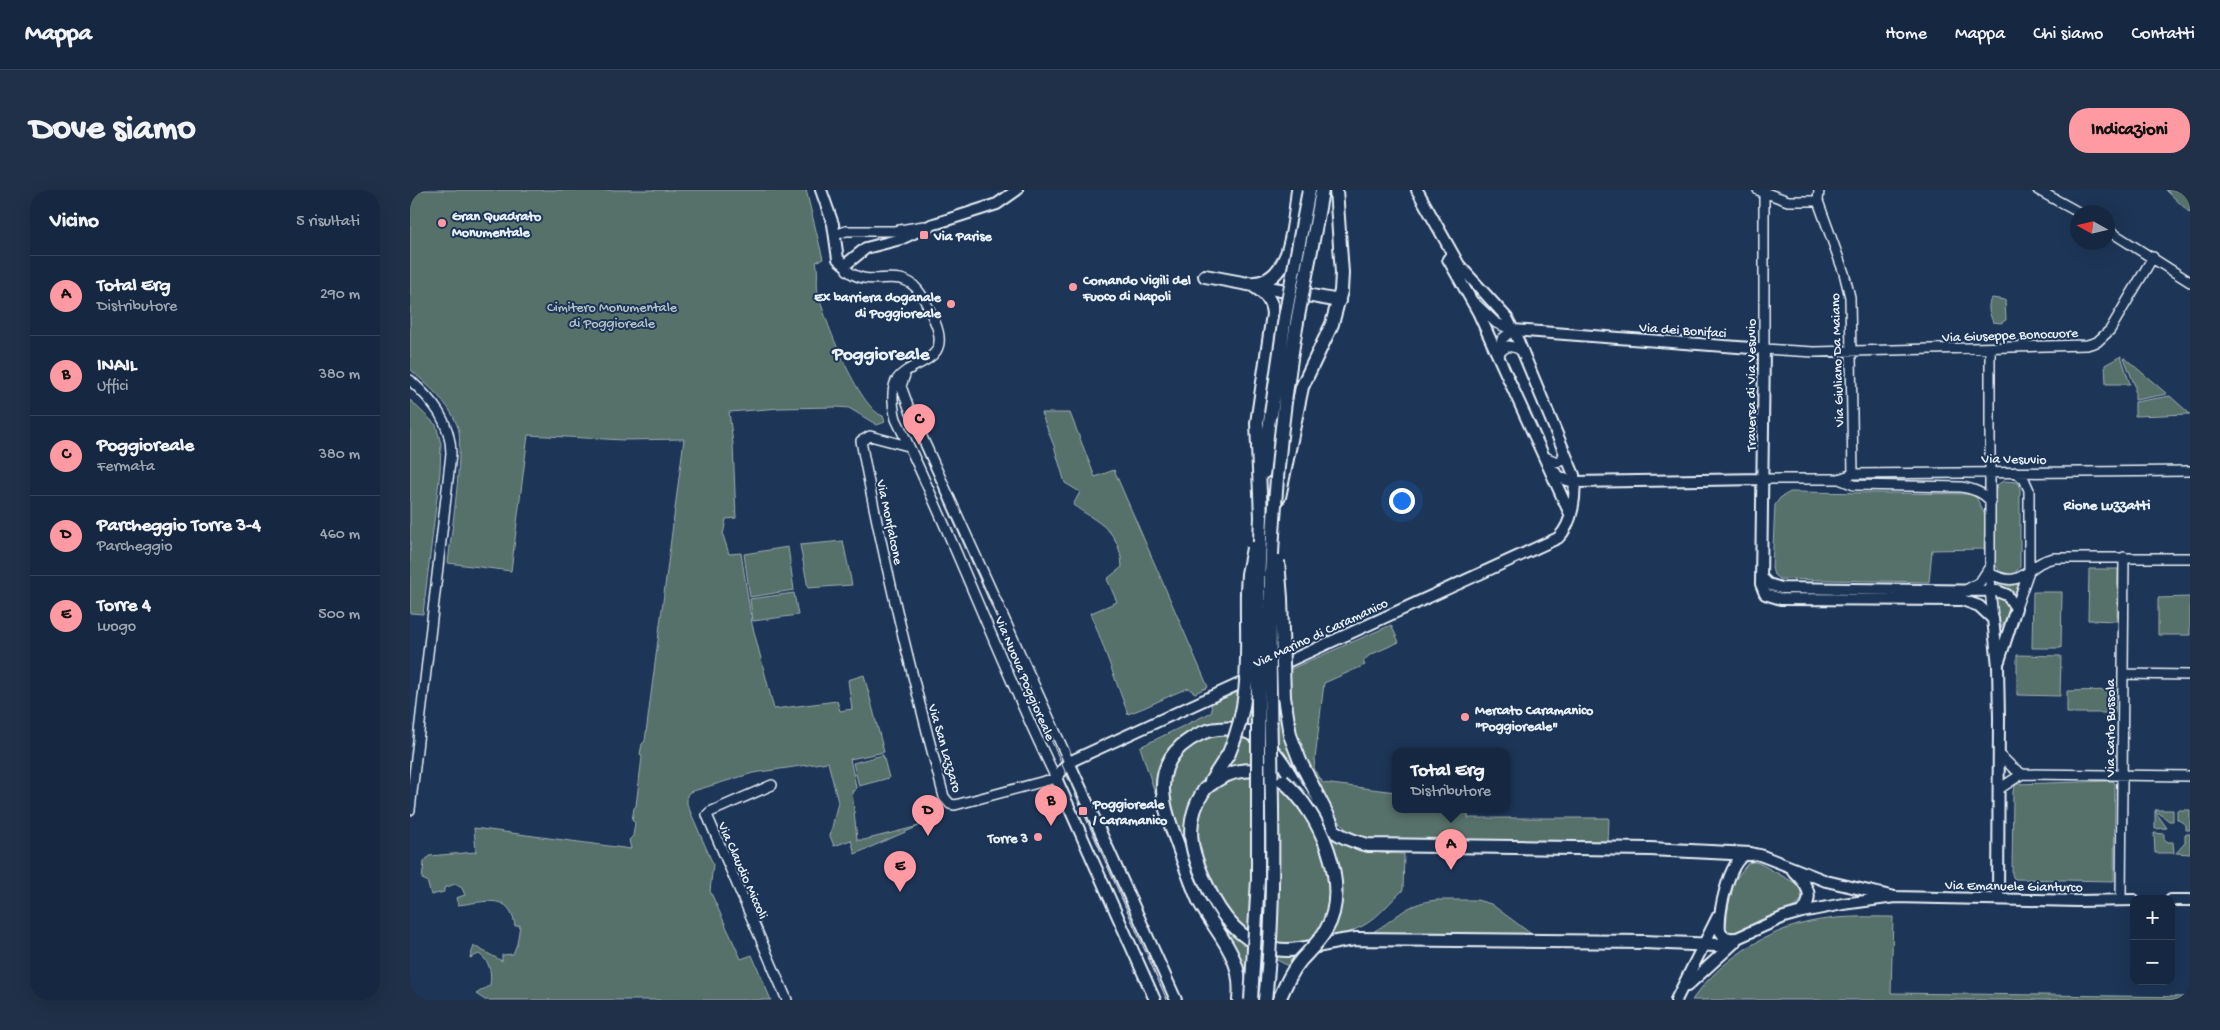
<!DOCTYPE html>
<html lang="it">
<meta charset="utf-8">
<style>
body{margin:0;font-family:"Gochi Hand",sans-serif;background:#1f3048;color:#f1f3f6}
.controls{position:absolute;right:15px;bottom:15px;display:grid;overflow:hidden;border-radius:10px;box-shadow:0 5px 20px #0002}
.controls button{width:45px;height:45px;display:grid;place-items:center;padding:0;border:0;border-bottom:1px solid #35445a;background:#162841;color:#f1f3f6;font:25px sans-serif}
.compass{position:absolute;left:1660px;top:15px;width:45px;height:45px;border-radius:50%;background:#162841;box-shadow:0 5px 20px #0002;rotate:278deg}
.you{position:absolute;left:991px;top:310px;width:18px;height:18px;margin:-12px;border:4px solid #fff;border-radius:50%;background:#1a73e8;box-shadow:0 0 0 8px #1a73e833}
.badge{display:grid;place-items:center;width:32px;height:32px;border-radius:50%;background:#ff9aa2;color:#111;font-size:16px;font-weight:700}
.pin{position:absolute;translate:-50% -41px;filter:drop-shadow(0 1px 2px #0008)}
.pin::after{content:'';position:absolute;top:26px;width:18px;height:15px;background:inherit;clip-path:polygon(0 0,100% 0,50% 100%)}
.popup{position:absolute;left:982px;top:558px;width:118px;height:65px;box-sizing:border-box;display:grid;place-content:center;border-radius:10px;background:#162841;filter:drop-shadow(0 1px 4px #0005);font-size:16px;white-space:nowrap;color:#9ea6b1}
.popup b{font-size:19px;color:#f1f3f6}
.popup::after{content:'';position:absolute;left:50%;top:100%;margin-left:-10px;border:10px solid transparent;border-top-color:#162841}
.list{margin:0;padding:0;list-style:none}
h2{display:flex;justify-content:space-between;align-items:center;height:65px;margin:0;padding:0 20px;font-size:21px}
h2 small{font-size:16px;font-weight:400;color:#9ea6b1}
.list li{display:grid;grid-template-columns:32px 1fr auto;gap:15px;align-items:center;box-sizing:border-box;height:80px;padding:0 20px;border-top:1px solid #35445a}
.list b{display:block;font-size:19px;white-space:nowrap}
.list p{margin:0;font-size:16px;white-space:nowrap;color:#9ea6b1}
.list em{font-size:16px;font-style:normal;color:#9ea6b1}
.map{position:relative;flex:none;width:1780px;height:810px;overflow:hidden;border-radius:20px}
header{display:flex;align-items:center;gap:30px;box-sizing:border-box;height:70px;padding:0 25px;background:#162841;border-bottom:1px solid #35445a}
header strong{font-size:24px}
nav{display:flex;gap:28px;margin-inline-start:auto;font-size:18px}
.intro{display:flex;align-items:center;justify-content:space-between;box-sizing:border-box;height:120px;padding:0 30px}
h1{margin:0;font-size:35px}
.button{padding:12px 22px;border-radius:20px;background:#ff9aa2;color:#111;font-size:18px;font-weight:700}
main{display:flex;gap:30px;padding:0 30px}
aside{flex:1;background:#162841;border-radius:20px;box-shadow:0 5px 20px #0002}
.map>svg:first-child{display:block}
.green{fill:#576f6b;stroke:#a0b0b2}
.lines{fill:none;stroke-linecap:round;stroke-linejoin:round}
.minor-casing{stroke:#e8f1f8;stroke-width:12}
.major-casing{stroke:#e8f1f8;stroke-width:14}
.highway-casing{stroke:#e8f1f8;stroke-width:16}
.minor{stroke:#1d3557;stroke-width:9}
.major{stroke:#1d3557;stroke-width:10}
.highway{stroke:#1d3557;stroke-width:12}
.tram{stroke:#e8f1f8;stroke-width:1}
.highway-bridge-casing{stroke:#e8f1f8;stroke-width:16;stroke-linecap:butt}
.highway-bridge{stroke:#1d3557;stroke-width:12}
.poi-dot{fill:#ff9aa2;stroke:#1d3557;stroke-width:2}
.labels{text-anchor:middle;stroke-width:4;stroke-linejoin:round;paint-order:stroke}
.poi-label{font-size:14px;font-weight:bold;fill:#e8f1f8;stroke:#1d3557;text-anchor:start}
.park-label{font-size:14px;fill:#b5c4c7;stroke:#1d3557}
.street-label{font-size:14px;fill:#e8f1f8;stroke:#1d3557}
.neighbourhood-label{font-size:15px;font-weight:bold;fill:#e8f1f8;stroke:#1d3557}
.district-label{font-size:19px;font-weight:bold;fill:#e8f1f8;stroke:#1d3557}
</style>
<header>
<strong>Mappa</strong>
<nav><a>Home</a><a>Mappa</a><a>Chi siamo</a><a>Contatti</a></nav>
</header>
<div class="intro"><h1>Dove siamo</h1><a class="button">Indicazioni</a></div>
<main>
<aside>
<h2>Vicino<small>5 risultati</small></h2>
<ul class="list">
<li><span class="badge">A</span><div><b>Total Erg</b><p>Distributore</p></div><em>290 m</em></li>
<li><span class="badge">B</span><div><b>INAIL</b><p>Uffici</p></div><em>380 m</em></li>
<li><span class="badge">C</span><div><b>Poggioreale</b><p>Fermata</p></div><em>380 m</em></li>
<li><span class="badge">D</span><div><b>Parcheggio Torre 3-4</b><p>Parcheggio</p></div><em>460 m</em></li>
<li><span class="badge">E</span><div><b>Torre 4</b><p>Luogo</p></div><em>500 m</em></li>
</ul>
</aside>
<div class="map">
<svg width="1780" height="810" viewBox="0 0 1780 810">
<rect width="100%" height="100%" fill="#1d3557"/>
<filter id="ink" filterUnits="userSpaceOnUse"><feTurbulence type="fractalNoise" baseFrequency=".02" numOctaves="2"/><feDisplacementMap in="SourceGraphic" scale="10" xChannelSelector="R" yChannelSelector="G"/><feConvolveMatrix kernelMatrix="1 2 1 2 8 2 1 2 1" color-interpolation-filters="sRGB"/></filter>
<g filter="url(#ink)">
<path class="green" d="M 0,0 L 396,0 L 413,69 L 406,72 C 409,81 406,93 408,102 C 413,127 449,219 473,226 L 475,232 L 467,235 L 439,218 L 427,217 L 370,218 L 319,222 L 323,254 L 326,328 L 316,329 L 313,345 L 319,364 L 331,363 L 342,434 L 364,519 L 427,511 L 430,521 L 442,519 L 438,490 L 454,485 L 474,562 L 440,569 L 446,597 L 445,601 L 442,601 L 447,650 L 454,650 L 509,636 L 445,664 L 441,650 L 424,656 L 420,646 L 428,612 L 418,572 L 343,583 L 280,602 L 277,605 L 277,614 L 303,674 L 300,701 L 331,769 L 342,765 L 361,810 L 75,810 L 66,804 L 80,795 C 82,783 80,771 69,764 L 60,768 L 64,756 L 92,771 L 92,765 L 103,764 L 107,754 L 110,735 L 105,736 C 101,702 75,712 48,715 L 46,708 L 55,705 L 52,698 L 45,694 L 34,698 L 34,702 L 21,705 L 17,691 L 12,689 L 14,672 L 19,666 L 66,662 L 64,638 L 221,659 L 219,650 L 223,646 L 225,633 L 222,630 L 224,618 L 226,616 L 232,567 L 230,564 L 232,554 L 235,551 L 274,249 L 214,250 L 118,245 L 101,381 L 38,373 C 42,337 48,302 49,265 C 49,256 51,244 47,235 C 39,212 17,195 0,179 Z
M 1756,0 L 1780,0 L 1780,23 Z
M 1582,108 L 1595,110 L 1596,130 L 1591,133 L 1583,132 C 1580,125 1576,115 1582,108 Z
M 1711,166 L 1720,194 L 1696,194 L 1695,175 Z
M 1714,168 L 1715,168 L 1757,204 L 1725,210 L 1725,196 Z
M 1760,206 L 1780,224 L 1725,226 L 1725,212 Z
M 0,210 L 26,235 L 31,254 L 30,282 L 13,424 L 0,423 Z
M 631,223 L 660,223 L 685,287 L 704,280 L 798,497 L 785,503 L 778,498 C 757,506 739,517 718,524 L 681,423 L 707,412 L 697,389 L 712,377 C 710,340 690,334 663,315 L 670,302 L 655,293 L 644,256 Z
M 1593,291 L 1608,292 L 1610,297 L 1610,377 L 1603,385 L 1590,382 L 1585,374 L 1585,301 L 1587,295 Z
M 1380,302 L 1559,304 L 1566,307 L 1575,325 L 1574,359 L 1522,360 L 1519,392 L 1369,389 L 1364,385 L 1362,378 L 1365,315 L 1370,308 Z
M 433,351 L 442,395 L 398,398 L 390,355 Z
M 378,357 L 384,400 L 340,407 L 334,364 Z
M 1679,379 L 1708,379 L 1707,431 L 1678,430 Z
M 1586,393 L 1600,396 L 1609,393 L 1604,408 L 1586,396 Z
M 1623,402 L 1652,402 L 1651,458 L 1622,458 Z
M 384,403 L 388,425 L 343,431 L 340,409 Z
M 1587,406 L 1593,408 L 1600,419 L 1591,438 L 1588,425 Z
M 1780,407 L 1780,445 L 1748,445 L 1748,408 Z
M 981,435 L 989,452 L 960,465 L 953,471 L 955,475 L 914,493 L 904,578 L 913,593 L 986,602 L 986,619 L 1058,619 L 1058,628 L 1199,628 L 1198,654 L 961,651 L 936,639 L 924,625 L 911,622 C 883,579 855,515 792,538 C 781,543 770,553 761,560 L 757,608 C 761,581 765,560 792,548 C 804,543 820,540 833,544 C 856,551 896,617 911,638 C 938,661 960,663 994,664 L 993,700 C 981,711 969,726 956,734 C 936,746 890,761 867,755 C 844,750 825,735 806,722 C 833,758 839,762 884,767 L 878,776 L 867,770 L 825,788 L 750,618 L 730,557 L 802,522 L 801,514 Z
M 1607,465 L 1651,466 L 1650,506 L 1607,505 Z
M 1706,500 L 1705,523 L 1657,523 L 1657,501 Z
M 473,565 L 479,588 L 449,596 L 443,573 Z
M 1702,591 L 1705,593 L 1704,691 L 1604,689 L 1602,684 L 1603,601 L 1606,594 Z
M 1745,620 L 1763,620 L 1763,631 L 1759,631 Z
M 1767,620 L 1780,620 L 1780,640 L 1776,640 L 1776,635 L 1767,629 Z
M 1745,621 L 1757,638 L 1745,639 Z
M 1744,643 L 1754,644 L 1754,649 L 1758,652 L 1763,652 L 1764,663 L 1745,663 Z
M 1775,644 L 1780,644 L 1780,664 L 1766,663 L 1775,653 Z
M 1344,672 L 1349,673 L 1387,694 L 1390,697 L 1392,709 L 1386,716 L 1350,730 L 1322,745 L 1314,741 L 1313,735 L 1325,690 L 1338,673 Z
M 1026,710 L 1067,710 L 1081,714 L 1120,743 L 1121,747 L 959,744 C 987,730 992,714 1026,710 Z
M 1483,727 L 1481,803 L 1780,807 L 1780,810 L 1282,810 C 1313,766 1364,735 1418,729 C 1439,726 1462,727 1483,727 Z"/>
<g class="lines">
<defs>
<path id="minor" d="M 1348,0 L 1378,11 L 1408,11
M 1354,0 L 1354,159 L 1404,162 L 1677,155 L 1687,152 L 1700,140 L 1743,67
M 1409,0 L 1408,11 L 1434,83 L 1440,107 L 1443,284
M 1628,0 L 1668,22
M 1698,40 L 1780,92
M 428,44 L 436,41 L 484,41 L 514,36
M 437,80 C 459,100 488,76 507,99 C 515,108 520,121 525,132 C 543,175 499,169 486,191 C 481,200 483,217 485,225 L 486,229 C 544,347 588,470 646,588 L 545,615 L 540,614 L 534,607 C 503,489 473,371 451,251 L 460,246 L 498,256
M 1065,113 L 1086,133 L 1103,140
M 1580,158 L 1580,399 L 1583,429
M 1089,165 L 1091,161 L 1098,156 L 1107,158 L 1113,162
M 1089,166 L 1092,149 L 1103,140
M 495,185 L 491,196 L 499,218 L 659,572
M 0,190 C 23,211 41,232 41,264 L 0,620
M 1135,267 L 1147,272 L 1151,271 L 1155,262
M 1606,282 L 1614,289 L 1619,300 L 1619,381 L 1606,418
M 1353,289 L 1429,289 L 1444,295 L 1551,297 C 1563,299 1573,302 1581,312
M 1429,289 L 1443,284 L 1780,281
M 1581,384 C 1616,401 1615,373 1644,368 L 1780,368
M 1556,400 L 1570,392 L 1579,378
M 1713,484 L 1780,485
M 1589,564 L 1602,577 L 1612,584
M 362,595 L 300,622 L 297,625 L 377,810
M 1589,599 L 1612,584 L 1780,586
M 1711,710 L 1714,367"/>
<path id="major" d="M 411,0 L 423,34 L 428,69 L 435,75 L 456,58 L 491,49 L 521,35 L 587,14 L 607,0
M 1038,69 L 1068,122 L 1160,324
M 1103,140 L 1354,159 L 1351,394 L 1355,404 L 1371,409 L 1552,410 L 1569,416 L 1583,429 L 1588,476 L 1589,528 L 1588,709
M 1142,280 L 1151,288 L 1164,292 L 1353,289
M 1352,388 L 1358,394 L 1371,398 L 1587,401 L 1597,405 L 1606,418 L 1589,471
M 853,483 L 1148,348 C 1163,334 1166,305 1164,285 L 1106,146 L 1097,128 L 1049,75 L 1007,0
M 659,572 L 766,810
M 1383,681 C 1396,694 1406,705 1392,722
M 1485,707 L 1416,691 L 1350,665 C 1345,664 1339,663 1335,665 C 1318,673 1308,724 1310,741 L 1314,747 L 1325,749 L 1374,727 L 1392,722 L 1433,714 L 1485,707 L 1668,711 L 1724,710
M 1761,710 L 1780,710
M 1277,796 L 1325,752
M 745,810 L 646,588 L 659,572 L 840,489
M 1266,810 L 1308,726"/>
<path id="highway" d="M 795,86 L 929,111
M 839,93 C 853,101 862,108 863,124 L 847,233 L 851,327
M 844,93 C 883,91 884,30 888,0
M 854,282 L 861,224
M 869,307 L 892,197 L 922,134 L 931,101 L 932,83 L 926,0
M 890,571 L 922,634
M 801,591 L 819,563
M 795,599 C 813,583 833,576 858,583
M 803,708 C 821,741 849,765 889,759 C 908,757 926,751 946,749 L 1234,752 L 1306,755 L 1315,754 L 1325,749
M 829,810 C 834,766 807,745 789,711 C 782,695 776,678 770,661 C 758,627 738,586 771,556 C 782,547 794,540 808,539 C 867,532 878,594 909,628 C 921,642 940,651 958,655 L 1240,659 L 1341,664"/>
</defs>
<use href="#minor" class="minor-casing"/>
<use href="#major" class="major-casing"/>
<use href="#highway" class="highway-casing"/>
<use href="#minor" class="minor"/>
<use href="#major" class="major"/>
<use href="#highway" class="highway"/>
<path class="tram" d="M 502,238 L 757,810"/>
<defs>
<path id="highway-bridge" d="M 861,224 L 875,127 L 899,0
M 868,371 L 871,408 L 874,507 L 880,545 L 890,571
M 819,563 C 843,509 836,458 837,401 L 838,384 L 843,358
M 795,599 C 769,637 784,671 803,708
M 841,810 L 848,689 L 848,394 L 851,327
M 855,810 C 871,669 855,526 861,385 C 864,312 870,240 881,169 C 889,112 903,57 912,0
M 869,810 C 875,796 881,782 891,770 C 900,760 909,752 916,740 C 942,696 910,622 873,591"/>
</defs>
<use href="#highway-bridge" class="highway-bridge-casing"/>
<use href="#highway-bridge" class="highway-bridge"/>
</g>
</g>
<g class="poi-dot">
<circle cx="32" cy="33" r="5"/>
<rect x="509" y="40" width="10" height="10" rx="2.5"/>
<circle cx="663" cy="97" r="5"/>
<circle cx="541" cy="114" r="5"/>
<circle cx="1055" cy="527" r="5"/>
<rect x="668" y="616" width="10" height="10" rx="2.5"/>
<circle cx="628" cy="647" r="5"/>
</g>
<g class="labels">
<g class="poi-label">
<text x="42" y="30">Gran Quadrato<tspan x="42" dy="16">Monumentale</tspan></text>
<text x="524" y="50">Via Parise</text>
<text x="673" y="94">Comando Vigili del<tspan x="673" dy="16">Fuoco di Napoli</tspan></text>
<text x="531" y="111" text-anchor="end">Ex barriera doganale<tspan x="531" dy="16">di Poggioreale</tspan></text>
<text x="1065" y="524">Mercato Caramanico<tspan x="1065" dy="16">"Poggioreale"</tspan></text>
<text x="683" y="618">Poggioreale<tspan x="683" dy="16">/ Caramanico</tspan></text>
<text x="618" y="652" text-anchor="end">Torre 3</text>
</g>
<g class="park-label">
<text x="202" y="121">Cimitero Monumentale<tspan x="202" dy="16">di Poggioreale</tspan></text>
</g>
<g class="street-label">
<text transform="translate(1273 139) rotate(4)" y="5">Via dei Bonifaci</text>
<text transform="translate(1600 144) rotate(-2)" y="5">Via Giuseppe Bonocuore</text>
<text transform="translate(1426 170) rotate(-92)" y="5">Via Giuliano Da Maiano</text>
<text transform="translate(1340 195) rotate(-90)" y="5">Traversa di Via Vesuvio</text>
<text transform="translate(1604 268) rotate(1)" y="5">Via Vesuvio</text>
<text transform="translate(481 332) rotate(78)" y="5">Via Monfalcone</text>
<text transform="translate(910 442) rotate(-25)" y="5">Via Marino di Caramanico</text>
<text transform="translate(616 488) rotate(67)" y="5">Via Nuova Poggioreale</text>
<text transform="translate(1699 538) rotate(-90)" y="5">Via Carlo Bussola</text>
<text transform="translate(536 558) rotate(74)" y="5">Via San Lazzaro</text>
<text transform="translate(334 680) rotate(66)" y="5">Via Claudio Miccoli</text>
<text transform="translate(1604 695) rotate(1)" y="5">Via Emanuele Gianturco</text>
</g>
<g class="neighbourhood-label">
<text x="1697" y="319">Rione Luzzatti</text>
</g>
<g class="district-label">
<text x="471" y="169">Poggioreale</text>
</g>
</g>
</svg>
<div class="controls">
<button>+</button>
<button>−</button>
</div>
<svg class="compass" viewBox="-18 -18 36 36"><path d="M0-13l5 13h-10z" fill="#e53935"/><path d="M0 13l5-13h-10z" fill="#9ea6b1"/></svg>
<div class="you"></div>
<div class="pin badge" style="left:1041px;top:680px">A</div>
<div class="popup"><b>Total Erg</b>Distributore</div>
<div class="pin badge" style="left:641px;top:636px">B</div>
<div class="pin badge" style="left:509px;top:255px">C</div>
<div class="pin badge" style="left:518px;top:646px">D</div>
<div class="pin badge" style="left:490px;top:702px">E</div>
</div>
</main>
